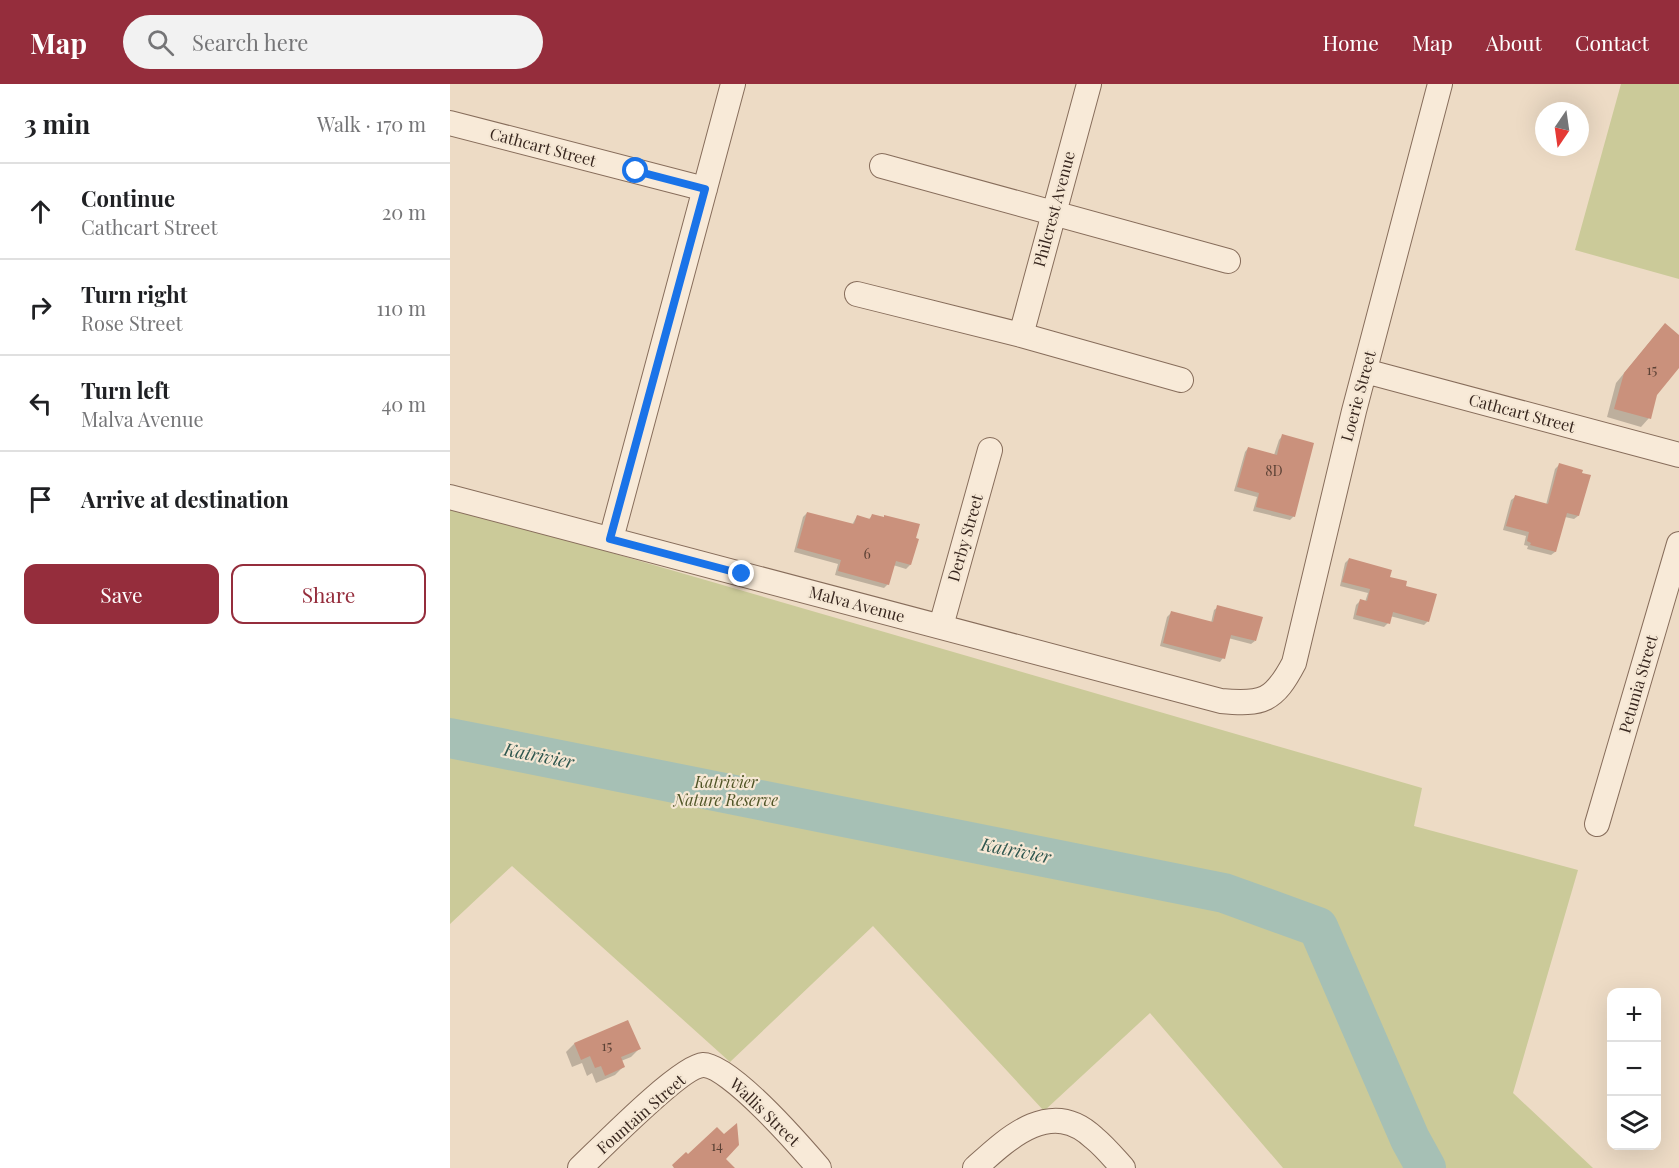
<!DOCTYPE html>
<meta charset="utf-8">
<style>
body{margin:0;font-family:"Playfair Display",serif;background:#f2f2f2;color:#202124}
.controls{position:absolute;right:18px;bottom:18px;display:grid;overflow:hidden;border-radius:12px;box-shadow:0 6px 24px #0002}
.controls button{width:54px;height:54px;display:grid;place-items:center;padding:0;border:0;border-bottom:2px solid #e0e0e0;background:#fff;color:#202124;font:30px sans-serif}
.compass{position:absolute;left:1085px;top:18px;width:54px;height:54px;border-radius:50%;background:#fff;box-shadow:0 6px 24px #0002;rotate:193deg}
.stop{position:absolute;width:18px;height:18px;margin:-14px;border:4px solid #1a73e8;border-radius:50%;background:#fff}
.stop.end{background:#1a73e8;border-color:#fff;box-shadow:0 2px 6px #0008}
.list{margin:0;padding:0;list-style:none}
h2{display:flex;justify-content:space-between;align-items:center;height:78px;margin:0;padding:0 24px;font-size:26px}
h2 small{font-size:20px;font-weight:400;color:#757577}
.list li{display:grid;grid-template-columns:39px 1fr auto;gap:18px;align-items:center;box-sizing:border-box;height:96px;padding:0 24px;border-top:2px solid #e0e0e0}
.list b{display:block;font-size:22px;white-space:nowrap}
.list p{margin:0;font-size:20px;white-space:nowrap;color:#757577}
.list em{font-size:20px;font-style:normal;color:#757577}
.actions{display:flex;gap:12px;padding:18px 24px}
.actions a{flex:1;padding:14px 0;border:2px solid #952d3c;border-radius:12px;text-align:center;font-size:21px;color:#952d3c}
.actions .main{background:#952d3c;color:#fff}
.icon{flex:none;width:33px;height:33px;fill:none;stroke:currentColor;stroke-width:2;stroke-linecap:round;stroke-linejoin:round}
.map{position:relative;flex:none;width:1229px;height:1084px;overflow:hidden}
header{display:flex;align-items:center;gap:36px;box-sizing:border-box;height:84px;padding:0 30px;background:#952d3c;color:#fff}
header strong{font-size:28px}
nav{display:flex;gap:33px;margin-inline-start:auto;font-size:21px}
.search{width:420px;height:54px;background:#f2f2f2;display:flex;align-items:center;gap:15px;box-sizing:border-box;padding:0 21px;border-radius:33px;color:#757577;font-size:22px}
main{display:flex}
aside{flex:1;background:#fff}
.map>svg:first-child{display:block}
.green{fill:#cbca99}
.shadow{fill:#0003}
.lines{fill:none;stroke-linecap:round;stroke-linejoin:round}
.river{stroke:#a6c0b5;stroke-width:40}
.building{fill:#ca917c}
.minor-casing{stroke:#876d5b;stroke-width:26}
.minor{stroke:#f8ead8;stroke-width:24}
.route{stroke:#1a73e8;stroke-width:8}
.labels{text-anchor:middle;stroke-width:4.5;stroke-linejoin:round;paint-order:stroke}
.number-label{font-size:14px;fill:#5c4236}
.street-label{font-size:16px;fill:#38271f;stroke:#f5e7d4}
.park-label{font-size:16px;font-style:italic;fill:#4f5426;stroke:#f5e7d4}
.water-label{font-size:18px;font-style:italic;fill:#2f574f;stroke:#f5e7d4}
</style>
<header>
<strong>Map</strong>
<div class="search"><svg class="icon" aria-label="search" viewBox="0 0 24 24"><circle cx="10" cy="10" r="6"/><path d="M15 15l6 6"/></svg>Search here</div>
<nav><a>Home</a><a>Map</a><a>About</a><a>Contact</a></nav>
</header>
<main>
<aside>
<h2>3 min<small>Walk · 170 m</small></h2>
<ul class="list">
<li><svg class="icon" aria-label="ahead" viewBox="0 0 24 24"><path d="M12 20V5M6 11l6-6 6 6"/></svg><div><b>Continue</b><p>Cathcart Street</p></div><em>20 m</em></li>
<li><svg class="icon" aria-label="right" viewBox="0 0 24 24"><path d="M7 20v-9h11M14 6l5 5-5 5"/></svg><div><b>Turn right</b><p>Rose Street</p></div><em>110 m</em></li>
<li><svg class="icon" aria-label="left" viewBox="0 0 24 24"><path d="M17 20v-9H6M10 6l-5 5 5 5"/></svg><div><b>Turn left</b><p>Malva Avenue</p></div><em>40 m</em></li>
<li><svg class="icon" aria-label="arrive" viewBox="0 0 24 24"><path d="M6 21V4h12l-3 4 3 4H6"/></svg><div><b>Arrive at destination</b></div></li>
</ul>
<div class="actions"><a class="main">Save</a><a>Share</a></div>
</aside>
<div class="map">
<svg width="1229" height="1084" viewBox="0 0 1229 1084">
<rect width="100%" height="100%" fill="#eddbc5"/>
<path class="green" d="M 1171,0 L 1229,0 L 1229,195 L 1125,166 Z
M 0,422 L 972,704 L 964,742 L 1128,786 L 1063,1009 L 1143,1084 L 833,1084 L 700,929 L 594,1027 L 423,842 L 280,978 L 62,782 L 0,840 Z"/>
<path class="shadow" d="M 1207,249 L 1206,310 L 1199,334 L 1191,343 L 1157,333 L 1166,299 Z
M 832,352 L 844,432 L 840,436 L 803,427 L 807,413 L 784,407 L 795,368 L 798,364 L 824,371 L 829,356 Z
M 1109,381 L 1128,432 L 1124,435 L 1115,433 L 1105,468 L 1101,471 L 1077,465 L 1078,462 L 1074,461 L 1076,452 L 1053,446 L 1061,416 L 1065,413 L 1096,421 L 1105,385 Z
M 357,429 L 402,441 L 407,432 L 418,436 L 422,432 L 467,455 L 460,481 L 456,485 L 443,481 L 438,500 L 434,504 L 385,491 L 388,480 L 344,468 L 353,433 Z
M 899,475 L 954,503 L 978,537 L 974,541 L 940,532 L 938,539 L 934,543 L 903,535 L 906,521 L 910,517 L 915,518 L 918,509 L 890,502 L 895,479 Z
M 768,523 L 805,557 L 801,560 L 778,554 L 773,574 L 770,578 L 710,562 L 717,533 L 721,529 L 761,539 L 764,526 Z
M 124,960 L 189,965 L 181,973 L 171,977 L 173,983 L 165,991 L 146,999 L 142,989 L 137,992 L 132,979 L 122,983 L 116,968 Z"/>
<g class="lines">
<path class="river" d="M 0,654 L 774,809 L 868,843 L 960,1055 L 976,1084"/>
</g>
<path class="building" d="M 1215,239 L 1229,251 L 1229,284 L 1207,311 L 1201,335 L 1164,325 L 1174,289 Z
M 832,350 L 864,359 L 845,433 L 806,423 L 809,409 L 787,403 L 798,363 L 827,371 Z
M 1109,379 L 1133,386 L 1132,389 L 1141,391 L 1129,432 L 1117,429 L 1106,468 L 1080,461 L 1081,459 L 1077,457 L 1079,448 L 1056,442 L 1065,411 L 1098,420 Z
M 357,428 L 404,440 L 407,431 L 420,435 L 422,430 L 434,433 L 434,431 L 470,440 L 466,454 L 469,455 L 461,481 L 446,477 L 439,501 L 388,487 L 391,476 L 347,464 Z
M 899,474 L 942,486 L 940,493 L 957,497 L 956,502 L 987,510 L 979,538 L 943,528 L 940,540 L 906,531 L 910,515 L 917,517 L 920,505 L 892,498 Z
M 767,521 L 813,533 L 806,557 L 781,551 L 775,575 L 713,559 L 721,527 L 763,538 Z
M 178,936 L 191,965 L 171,973 L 175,983 L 155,992 L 151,982 L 145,984 L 140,972 L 131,976 L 124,959 Z
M 287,1039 L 289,1061 L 276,1075 L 285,1084 L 224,1084 L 222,1081 L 236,1068 L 238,1070 L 267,1043 L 274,1050 Z"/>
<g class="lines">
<defs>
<path id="minor" d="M 0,39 L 255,105
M 432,82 L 778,177
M 407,210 L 571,251 L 731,296
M 571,251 L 639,0
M 915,287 L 1229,371
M 0,413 L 771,617 C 813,621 824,617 844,579 L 904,327 L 990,0
M 161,455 L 283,0
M 491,542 L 540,366
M 1147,740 L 1229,460
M 130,1084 C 150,1065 231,982 253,981 C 279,980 351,1063 369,1084
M 525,1084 C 558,1054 601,1013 644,1054 C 655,1063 664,1074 673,1084"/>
</defs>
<use href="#minor" class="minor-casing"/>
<use href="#minor" class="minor"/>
</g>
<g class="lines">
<path class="route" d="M 186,87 L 255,105 L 160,455 L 292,490"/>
</g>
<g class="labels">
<g class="number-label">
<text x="1202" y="291">15</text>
<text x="824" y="392">8D</text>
<text x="417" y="475">6</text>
<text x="157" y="967">15</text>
<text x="267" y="1067">14</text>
</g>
<g class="street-label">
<text transform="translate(93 63) rotate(15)" y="6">Cathcart Street</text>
<text transform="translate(604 125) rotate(-75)" y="6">Philcrest Avenue</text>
<text transform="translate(908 312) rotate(-75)" y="6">Loerie Street</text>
<text transform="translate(1072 329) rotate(15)" y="6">Cathcart Street</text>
<text transform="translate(515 454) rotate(-74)" y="6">Derby Street</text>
<text transform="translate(407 520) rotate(15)" y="6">Malva Avenue</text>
<text transform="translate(1188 600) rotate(-74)" y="6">Petunia Street</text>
<text transform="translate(315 1028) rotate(44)" y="6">Wallis Street</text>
<text transform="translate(191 1030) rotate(-41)" y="6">Fountain Street</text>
</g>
<g class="park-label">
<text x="276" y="704">Katrivier<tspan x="276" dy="18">Nature Reserve</tspan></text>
</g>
<g class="water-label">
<text transform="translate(89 672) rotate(11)" y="6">Katrivier</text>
<text transform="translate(566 767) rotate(11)" y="6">Katrivier</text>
</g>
</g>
</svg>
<div class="controls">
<button>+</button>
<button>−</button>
<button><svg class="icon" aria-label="layers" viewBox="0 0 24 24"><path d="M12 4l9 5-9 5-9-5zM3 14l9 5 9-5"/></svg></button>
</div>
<svg class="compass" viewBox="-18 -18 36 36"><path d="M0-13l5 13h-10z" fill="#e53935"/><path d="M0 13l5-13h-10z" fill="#757577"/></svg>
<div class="stop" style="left:186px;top:87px"></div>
<div class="stop end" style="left:292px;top:490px"></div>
</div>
</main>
